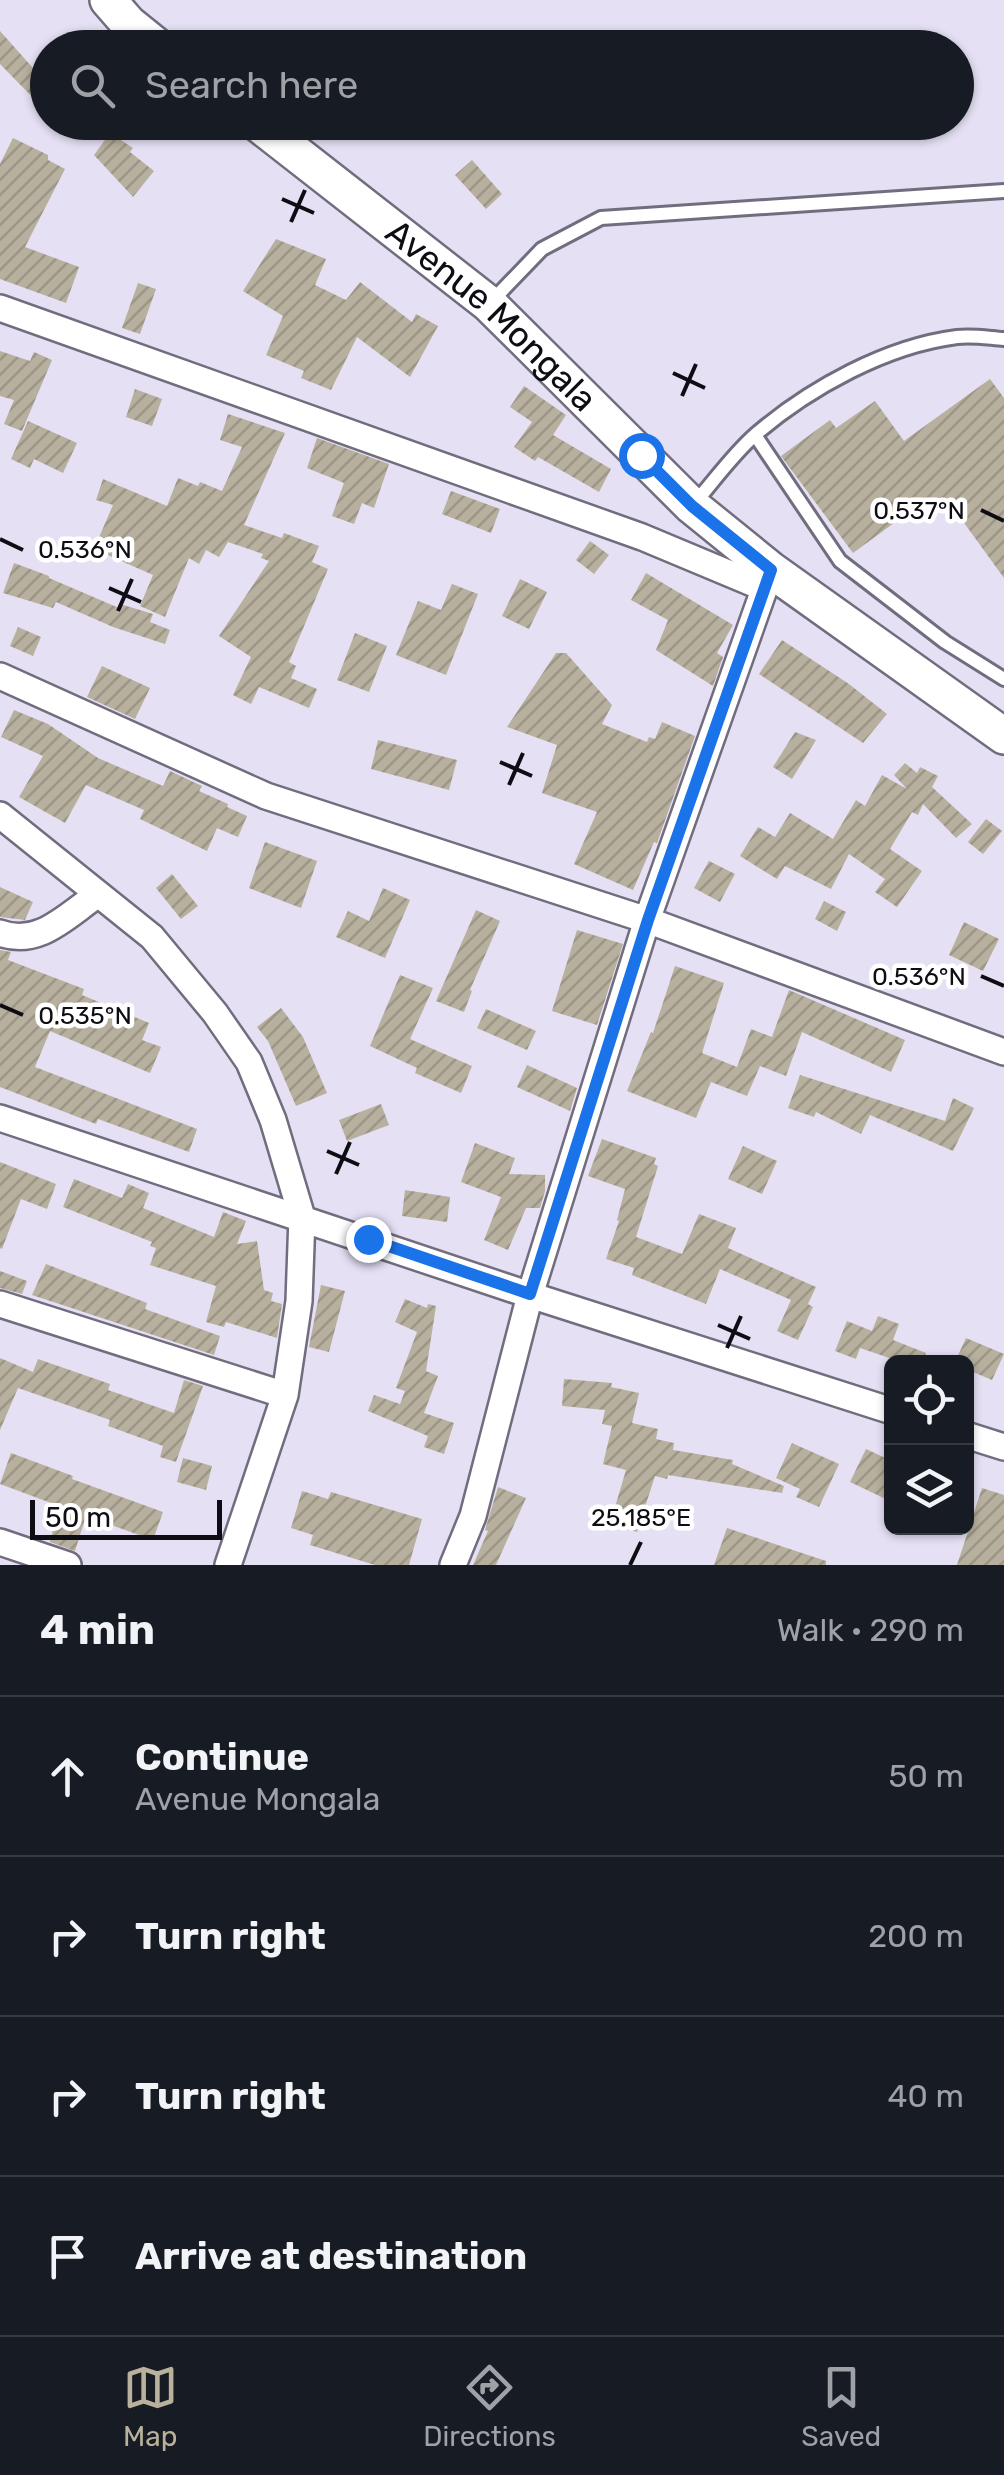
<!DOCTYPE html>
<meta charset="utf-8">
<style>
body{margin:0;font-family:Rubik,sans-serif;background:#242831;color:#f1f3f6}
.controls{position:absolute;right:30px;bottom:30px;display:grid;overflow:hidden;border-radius:15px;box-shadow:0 2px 8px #0004}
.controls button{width:90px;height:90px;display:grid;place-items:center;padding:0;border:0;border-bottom:2px solid #363941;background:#171b24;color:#f1f3f6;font:50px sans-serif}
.scale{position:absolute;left:30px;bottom:25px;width:192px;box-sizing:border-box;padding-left:10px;border:5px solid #0f0d14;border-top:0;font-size:28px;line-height:35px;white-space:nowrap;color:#0f0d14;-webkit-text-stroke:8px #fff;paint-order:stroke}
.stop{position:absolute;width:30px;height:30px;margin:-22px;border:8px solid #1a73e8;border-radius:50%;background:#fff}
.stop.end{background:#1a73e8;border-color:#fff;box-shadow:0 2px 10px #0008}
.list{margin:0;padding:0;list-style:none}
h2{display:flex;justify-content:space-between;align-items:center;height:130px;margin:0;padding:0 40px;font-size:42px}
h2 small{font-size:32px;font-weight:400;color:#9ea1a6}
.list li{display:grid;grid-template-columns:65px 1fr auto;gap:30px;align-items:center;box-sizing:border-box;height:160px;padding:0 40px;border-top:2px solid #363941}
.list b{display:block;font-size:38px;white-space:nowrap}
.list p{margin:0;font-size:32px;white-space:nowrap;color:#9ea1a6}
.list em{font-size:32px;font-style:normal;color:#9ea1a6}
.icon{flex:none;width:55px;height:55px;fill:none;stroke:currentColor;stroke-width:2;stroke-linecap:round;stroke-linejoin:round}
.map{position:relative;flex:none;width:1004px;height:1565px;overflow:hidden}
.search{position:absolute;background:#171b24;box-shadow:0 2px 8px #0004;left:30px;right:30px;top:30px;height:110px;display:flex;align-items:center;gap:25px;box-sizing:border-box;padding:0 35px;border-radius:55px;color:#9ea1a6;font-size:38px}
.sheet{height:770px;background:#171b24}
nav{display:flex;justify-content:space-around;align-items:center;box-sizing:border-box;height:140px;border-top:2px solid #363941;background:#171b24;font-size:28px;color:#9ea1a6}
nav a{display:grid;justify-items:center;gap:5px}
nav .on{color:#b9b19c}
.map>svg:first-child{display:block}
.building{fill:url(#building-hatch)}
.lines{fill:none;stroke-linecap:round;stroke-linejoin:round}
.lane-casing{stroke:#716d7e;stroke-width:18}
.street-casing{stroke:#716d7e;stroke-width:30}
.secondary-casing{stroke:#716d7e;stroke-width:40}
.lane{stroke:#fff;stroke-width:12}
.street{stroke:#fff;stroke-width:25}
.secondary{stroke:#fff;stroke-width:35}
.route{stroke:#1a73e8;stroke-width:12}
.ticks{fill:none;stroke:#0f0d14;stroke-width:4}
.labels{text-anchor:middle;stroke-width:9;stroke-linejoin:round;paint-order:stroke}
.street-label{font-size:35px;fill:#0f0d14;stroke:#fff}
.ticks-label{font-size:25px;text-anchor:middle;fill:#0f0d14;stroke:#fff;stroke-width:9;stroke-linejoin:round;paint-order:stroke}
</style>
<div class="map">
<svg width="1004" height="1565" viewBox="0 0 1004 1565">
<defs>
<pattern id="building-hatch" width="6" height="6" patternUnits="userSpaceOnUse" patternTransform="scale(2.5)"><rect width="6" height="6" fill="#b8b09e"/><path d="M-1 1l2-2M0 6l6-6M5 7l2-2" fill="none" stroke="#9d9687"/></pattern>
</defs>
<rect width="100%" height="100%" fill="#e5e0f4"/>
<path class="building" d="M 0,31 L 48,85 L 48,113 L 0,64 Z
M 110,133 L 133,148 L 130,152 L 154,171 L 133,197 L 94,155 Z
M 13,138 L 48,155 L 48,160 L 65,169 L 25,247 L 79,267 L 66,303 L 0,279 L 0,164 Z
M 472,160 L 502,194 L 486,209 L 455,175 Z
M 276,239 L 326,259 L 315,285 L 346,300 L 360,282 L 412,322 L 416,314 L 438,326 L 410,377 L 357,337 L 331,390 L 301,378 L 304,371 L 266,355 L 283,316 L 243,291 Z
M 138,283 L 156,289 L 140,334 L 122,328 Z
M 0,351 L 30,361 L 34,352 L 52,360 L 22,431 L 4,424 L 14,400 L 0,396 Z
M 990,379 L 1004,398 L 1004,578 L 946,498 L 916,520 L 909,512 L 853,553 L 781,456 L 830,420 L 836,428 L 875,401 L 904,441 Z
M 524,386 L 566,415 L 553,435 L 611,469 L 599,492 L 538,457 L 535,461 L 514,447 L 532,422 L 510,407 Z
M 135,389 L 162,399 L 152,426 L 126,417 Z
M 228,414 L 285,433 L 244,525 L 282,538 L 284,533 L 319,546 L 312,562 L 328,569 L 289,662 L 296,666 L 291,678 L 317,689 L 309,708 L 259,687 L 251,704 L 233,695 L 251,657 L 219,636 L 269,561 L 261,558 L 263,554 L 228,542 L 219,557 L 206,550 L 199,564 L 189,558 L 165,617 L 140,606 L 153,575 L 94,549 L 113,505 L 96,500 L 103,479 L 167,506 L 178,478 L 198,486 L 200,482 L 222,491 L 242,447 L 220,440 Z
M 28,421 L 77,443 L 63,473 L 34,459 L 30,468 L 11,459 Z
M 317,438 L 389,464 L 374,508 L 362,503 L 354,524 L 332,516 L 344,483 L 307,468 Z
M 451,491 L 500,509 L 491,533 L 442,514 Z
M 590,541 L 609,555 L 594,574 L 576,560 Z
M 14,563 L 49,576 L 49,578 L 119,608 L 120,604 L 153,614 L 150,622 L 170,630 L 165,644 L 113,627 L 56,602 L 53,608 L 3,593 Z
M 646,573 L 733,625 L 717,653 L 723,657 L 713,686 L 656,650 L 668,620 L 631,600 Z
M 520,579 L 547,592 L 529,629 L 502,616 Z
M 452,584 L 478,594 L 446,675 L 396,655 L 418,601 L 441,610 Z
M 18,627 L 41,637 L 33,656 L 10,646 Z
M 355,633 L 387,646 L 369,692 L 337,680 Z
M 782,640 L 849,684 L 887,714 L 863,743 L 759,674 Z
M 556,653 L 566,653 L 612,705 L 602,724 L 647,742 L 649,737 L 655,739 L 662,722 L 695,736 L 657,843 L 654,842 L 633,890 L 574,864 L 597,812 L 542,793 L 557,745 L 507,727 Z
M 102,666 L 150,688 L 135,719 L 87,697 Z
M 14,710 L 48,724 L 98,758 L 163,786 L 170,771 L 202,786 L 199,791 L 228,804 L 227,807 L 247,816 L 238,837 L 217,828 L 207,851 L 140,819 L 144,810 L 86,785 L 65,823 L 19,797 L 43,756 L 1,737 Z
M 795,732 L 816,740 L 792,779 L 773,767 Z
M 378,740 L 457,760 L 449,790 L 371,769 Z
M 905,763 L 917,773 L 920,767 L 938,776 L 932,787 L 972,824 L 956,838 L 923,804 L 918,815 L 912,812 L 890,849 L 922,871 L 897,907 L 875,892 L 885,879 L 849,854 L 831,889 L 785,866 L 777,879 L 740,856 L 758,827 L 775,837 L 790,813 L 833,839 L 856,800 L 865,806 L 882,775 L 907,789 L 894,775 Z
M 986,819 L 1002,831 L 983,854 L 968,842 Z
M 265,842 L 317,861 L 301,908 L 249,888 Z
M 709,861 L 735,874 L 720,902 L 694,888 Z
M 172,874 L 198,906 L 181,919 L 156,888 Z
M 0,887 L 33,902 L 25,920 L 0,917 Z
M 383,888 L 410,900 L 385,958 L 336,937 L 348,911 L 369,921 Z
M 824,901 L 846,912 L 837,931 L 815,919 Z
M 476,910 L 500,921 L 470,990 L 472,991 L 464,1012 L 436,1001 Z
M 964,922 L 999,939 L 983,971 L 949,955 Z
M 577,930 L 623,944 L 597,1025 L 552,1011 Z
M 0,950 L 11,952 L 8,960 L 84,989 L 82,995 L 149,1023 L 142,1040 L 161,1047 L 150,1073 L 50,1031 L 35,1067 L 197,1129 L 189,1152 L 98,1119 L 96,1124 L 0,1087 Z
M 675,966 L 724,983 L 702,1053 L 737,1067 L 751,1029 L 772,1037 L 789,990 L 905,1040 L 891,1072 L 802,1032 L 786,1076 L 760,1066 L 747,1096 L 711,1082 L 696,1118 L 627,1091 L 651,1032 L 653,1033 Z
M 400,975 L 433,988 L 410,1039 L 472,1066 L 461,1093 L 415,1073 L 417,1068 L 370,1046 Z
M 281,1008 L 303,1037 L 327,1093 L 296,1106 L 268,1041 L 257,1027 Z
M 486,1009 L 536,1031 L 527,1050 L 477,1028 Z
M 527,1065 L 577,1088 L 570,1111 L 517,1087 Z
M 800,1075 L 945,1121 L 953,1098 L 974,1108 L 953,1151 L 870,1115 L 861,1134 L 816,1112 L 814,1117 L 788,1108 Z
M 381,1104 L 389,1125 L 347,1141 L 339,1120 Z
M 602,1139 L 656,1158 L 654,1164 L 658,1166 L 636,1237 L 682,1254 L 699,1214 L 736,1228 L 728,1248 L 816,1287 L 808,1304 L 813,1307 L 798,1340 L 777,1331 L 791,1300 L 720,1269 L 706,1304 L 632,1275 L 634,1268 L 606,1259 L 619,1221 L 617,1220 L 625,1189 L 588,1176 Z
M 475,1143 L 515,1158 L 509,1174 L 545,1175 L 545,1191 L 540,1208 L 526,1208 L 508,1250 L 484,1240 L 501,1197 L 461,1182 Z
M 743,1146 L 777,1161 L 762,1194 L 728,1179 Z
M 0,1162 L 56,1184 L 47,1209 L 21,1199 L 2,1249 L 0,1248 Z
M 74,1179 L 122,1198 L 128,1184 L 149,1193 L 143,1208 L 214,1237 L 223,1212 L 246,1221 L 237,1244 L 257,1241 L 264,1290 L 273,1293 L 271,1301 L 282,1304 L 277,1338 L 226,1322 L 224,1327 L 206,1322 L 216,1286 L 150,1265 L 156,1248 L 150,1246 L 152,1242 L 63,1207 Z
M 405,1190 L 450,1197 L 447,1222 L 402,1216 Z
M 46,1264 L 147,1303 L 145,1309 L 220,1336 L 214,1355 L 32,1295 Z
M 0,1271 L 27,1281 L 22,1294 L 0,1288 Z
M 321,1285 L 345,1291 L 329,1352 L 309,1347 Z
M 405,1299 L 427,1308 L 428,1304 L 436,1306 L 426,1371 L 438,1376 L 424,1413 L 454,1423 L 444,1454 L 424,1447 L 428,1436 L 368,1411 L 374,1395 L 400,1404 L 405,1391 L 396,1388 L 417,1332 L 395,1322 Z
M 878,1316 L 899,1324 L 893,1340 L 926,1353 L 922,1362 L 901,1362 L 860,1348 L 856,1359 L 835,1351 L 847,1321 L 872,1331 Z
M 966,1338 L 1004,1354 L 992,1380 L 966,1369 L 966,1362 L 955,1362 Z
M 0,1358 L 33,1372 L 38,1359 L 110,1384 L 108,1390 L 174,1413 L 184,1380 L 203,1386 L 176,1462 L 160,1457 L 163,1446 L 108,1426 L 110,1420 L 18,1388 L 0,1430 Z
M 564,1379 L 612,1383 L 611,1387 L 639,1393 L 632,1423 L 658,1429 L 656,1439 L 674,1443 L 673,1450 L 733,1460 L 732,1464 L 784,1486 L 782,1493 L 668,1475 L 667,1479 L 655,1476 L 637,1532 L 610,1524 L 626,1470 L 603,1464 L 612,1426 L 602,1424 L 605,1410 L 562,1406 Z
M 792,1443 L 839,1464 L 819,1507 L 796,1497 L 800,1489 L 776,1478 Z
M 866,1449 L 892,1461 L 892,1502 L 850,1482 Z
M 11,1453 L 73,1476 L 72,1479 L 163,1512 L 153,1540 L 86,1516 L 75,1551 L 50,1542 L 59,1506 L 0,1484 Z
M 183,1458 L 212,1466 L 206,1490 L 177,1482 Z
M 498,1487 L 526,1498 L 496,1565 L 473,1565 L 488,1531 L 485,1530 Z
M 982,1488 L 1004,1495 L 1004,1565 L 957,1565 Z
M 302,1491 L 328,1499 L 331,1492 L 422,1519 L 409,1565 L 375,1565 L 310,1545 L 313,1535 L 291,1528 Z
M 727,1528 L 826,1561 L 826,1565 L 714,1565 Z"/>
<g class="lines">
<defs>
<path id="lane" d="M 492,301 L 542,249 L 601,218 L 1004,191
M 755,435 L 840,561 L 945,642 L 1004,679
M 694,504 C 714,481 733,454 756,434 C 810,388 886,346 957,337 C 972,335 989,338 1004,339"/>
<path id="street" d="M 0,308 L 642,537 L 764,588
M 0,676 L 266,796 L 647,920 L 1004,1052
M 0,815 L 152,937 L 215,1013 L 249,1062 L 273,1120 L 302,1217 L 299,1301 L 285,1395 L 228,1565
M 0,933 C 39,947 66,916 97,895
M 0,1118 L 530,1295 L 892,1411
M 0,1304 L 285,1395
M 966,1435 L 1004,1447
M 0,1542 L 68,1565
M 453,1565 L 473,1516 L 530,1295 L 647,920 L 771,570"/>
<g id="secondary">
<path d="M 108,0 L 128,23 L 159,48"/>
<path id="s1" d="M 256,122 L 489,304 L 692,506 L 771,570 L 1004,736"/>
</g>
</defs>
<use href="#lane" class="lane-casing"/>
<use href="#street" class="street-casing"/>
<use href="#secondary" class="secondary-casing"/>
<use href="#lane" class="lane"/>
<use href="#street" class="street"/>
<use href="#secondary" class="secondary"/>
</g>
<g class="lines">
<path class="route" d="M 368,1239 L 530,1294 L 648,920 L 771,570 L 692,506 L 641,455"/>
</g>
<path class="ticks" d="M 282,199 L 314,213M 291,222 L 305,190M 673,373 L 705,388M 682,396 L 696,364M 981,510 L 1004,521M 0,539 L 23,550M 109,588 L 141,602M 118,611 L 132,579M 500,762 L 532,776M 509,785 L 523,753M 981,976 L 1004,986M 0,1005 L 23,1015M 327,1151 L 359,1165M 336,1174 L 350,1142M 718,1325 L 750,1339M 727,1348 L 741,1316M 630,1565 L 641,1542"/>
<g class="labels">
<g class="street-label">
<text dy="12" stroke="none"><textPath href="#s1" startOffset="305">Avenue Mongala</textPath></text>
</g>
</g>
<g class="ticks-label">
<text x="919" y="519">0.537°N</text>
<text x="85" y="558">0.536°N</text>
<text x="919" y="985">0.536°N</text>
<text x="85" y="1024">0.535°N</text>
<text x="641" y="1526">25.185°E</text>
</g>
</svg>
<div class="controls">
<button><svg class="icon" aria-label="locate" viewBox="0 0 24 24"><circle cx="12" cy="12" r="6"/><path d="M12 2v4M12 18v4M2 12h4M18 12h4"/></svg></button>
<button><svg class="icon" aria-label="layers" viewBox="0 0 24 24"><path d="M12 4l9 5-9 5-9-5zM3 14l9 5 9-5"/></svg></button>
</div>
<div class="scale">50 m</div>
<div class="stop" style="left:641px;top:455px"></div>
<div class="stop end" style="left:368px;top:1239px"></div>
<div class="search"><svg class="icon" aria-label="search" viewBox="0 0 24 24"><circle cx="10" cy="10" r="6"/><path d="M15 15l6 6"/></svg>Search here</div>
</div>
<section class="sheet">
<h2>4 min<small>Walk · 290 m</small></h2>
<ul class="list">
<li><svg class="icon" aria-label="ahead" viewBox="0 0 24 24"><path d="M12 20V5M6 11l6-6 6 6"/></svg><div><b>Continue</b><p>Avenue Mongala</p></div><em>50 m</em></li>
<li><svg class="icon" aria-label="right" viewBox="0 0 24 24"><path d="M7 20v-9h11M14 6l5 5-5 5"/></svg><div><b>Turn right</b></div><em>200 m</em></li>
<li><svg class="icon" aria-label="right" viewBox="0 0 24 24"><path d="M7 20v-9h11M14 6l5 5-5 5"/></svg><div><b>Turn right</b></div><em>40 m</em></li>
<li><svg class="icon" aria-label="arrive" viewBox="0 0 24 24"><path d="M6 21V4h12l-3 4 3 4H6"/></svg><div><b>Arrive at destination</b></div></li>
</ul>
</section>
<nav>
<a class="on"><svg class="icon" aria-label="map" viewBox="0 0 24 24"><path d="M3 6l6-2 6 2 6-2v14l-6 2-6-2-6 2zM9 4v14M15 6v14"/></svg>Map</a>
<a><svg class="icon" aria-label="directions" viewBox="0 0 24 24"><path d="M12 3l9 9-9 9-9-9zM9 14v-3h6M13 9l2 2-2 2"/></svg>Directions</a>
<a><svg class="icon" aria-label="saved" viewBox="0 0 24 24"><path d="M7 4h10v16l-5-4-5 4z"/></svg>Saved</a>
</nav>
